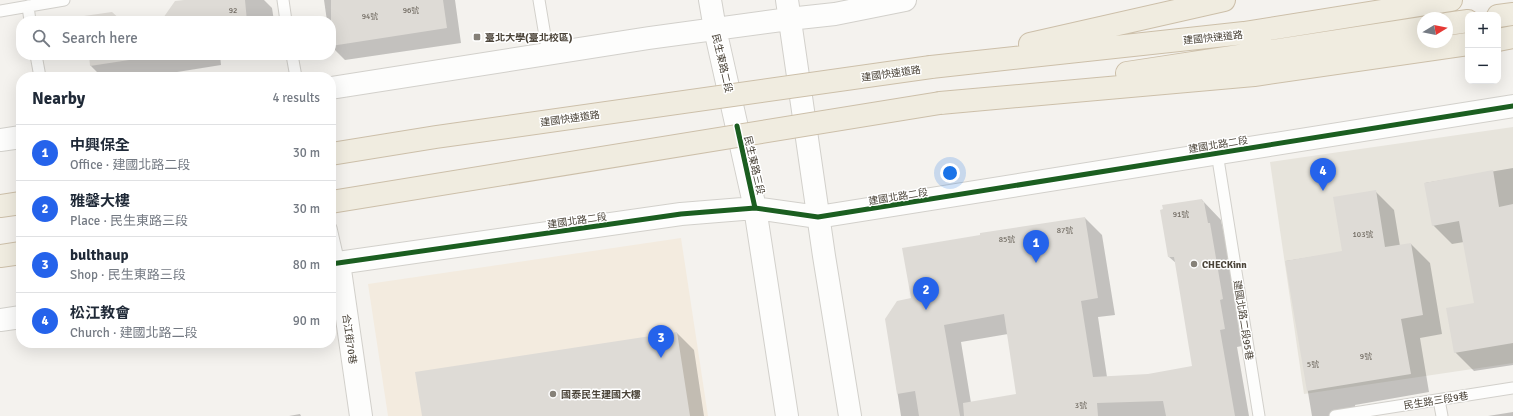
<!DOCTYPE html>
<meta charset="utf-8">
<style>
body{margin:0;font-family:Signika,"Noto Sans TC",sans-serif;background:#f2f2f3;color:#1f2937}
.controls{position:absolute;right:12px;top:12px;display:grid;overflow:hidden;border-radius:8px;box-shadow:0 4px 16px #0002}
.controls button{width:36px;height:36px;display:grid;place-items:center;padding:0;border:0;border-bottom:1px solid #e0e1e3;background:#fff;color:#1f2937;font:20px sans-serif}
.compass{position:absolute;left:1417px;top:12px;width:36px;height:36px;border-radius:50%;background:#fff;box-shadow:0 4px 16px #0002;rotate:80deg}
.you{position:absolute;left:950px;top:173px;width:14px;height:14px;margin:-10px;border:3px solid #fff;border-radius:50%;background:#1a73e8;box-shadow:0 0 0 6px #1a73e833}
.badge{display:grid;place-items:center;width:26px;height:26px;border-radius:50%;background:#2563eb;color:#fff;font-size:13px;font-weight:700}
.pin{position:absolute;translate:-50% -33px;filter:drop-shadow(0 1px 2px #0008)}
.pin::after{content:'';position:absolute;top:21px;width:14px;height:12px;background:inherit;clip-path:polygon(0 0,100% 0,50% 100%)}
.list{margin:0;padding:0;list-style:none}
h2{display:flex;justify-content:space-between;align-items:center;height:52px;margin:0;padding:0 16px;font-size:17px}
h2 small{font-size:13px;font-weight:400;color:#747a83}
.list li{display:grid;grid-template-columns:26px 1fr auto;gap:12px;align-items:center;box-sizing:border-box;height:56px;padding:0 16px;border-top:1px solid #e0e1e3}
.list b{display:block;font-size:15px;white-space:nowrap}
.list p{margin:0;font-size:13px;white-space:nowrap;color:#747a83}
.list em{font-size:13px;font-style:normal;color:#747a83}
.icon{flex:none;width:22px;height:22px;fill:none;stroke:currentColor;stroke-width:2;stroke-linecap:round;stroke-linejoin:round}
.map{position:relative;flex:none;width:1513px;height:416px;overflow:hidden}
.search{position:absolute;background:#fff;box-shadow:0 4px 16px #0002;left:16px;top:16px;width:320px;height:44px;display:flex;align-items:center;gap:10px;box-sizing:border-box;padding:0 14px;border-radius:16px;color:#747a83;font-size:15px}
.panel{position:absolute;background:#fff;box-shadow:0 4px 16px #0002;left:16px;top:72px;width:320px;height:276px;border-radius:16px}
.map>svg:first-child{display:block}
.residential{fill:#e7e4dc}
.commercial{fill:#f3ebdf}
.shadow{fill:#0003;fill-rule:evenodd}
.building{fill:#dedbd6}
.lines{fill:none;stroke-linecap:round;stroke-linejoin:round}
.service-casing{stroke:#d2d0cb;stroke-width:13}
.minor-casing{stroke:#d2d0cb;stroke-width:24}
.tertiary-casing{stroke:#d2d0cb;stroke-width:24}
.trunk-casing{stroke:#ccbfa9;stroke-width:24}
.service{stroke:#fdfdfc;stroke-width:11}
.minor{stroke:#fdfdfc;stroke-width:22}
.tertiary{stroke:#fdfdfc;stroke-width:22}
.trunk{stroke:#f0ece0;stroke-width:22}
.trunk-bridge-casing{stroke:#ccbfa9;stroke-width:24;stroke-linecap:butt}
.trunk-bridge{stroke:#f0ece0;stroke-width:22}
.cycleway-casing{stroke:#fff;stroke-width:8}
.cycleway{stroke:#1b5e20;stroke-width:5}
.poi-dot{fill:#868178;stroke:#fff;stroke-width:1.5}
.labels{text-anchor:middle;stroke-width:3;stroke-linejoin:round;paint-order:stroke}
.number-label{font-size:8px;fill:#706a61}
.poi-label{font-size:10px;font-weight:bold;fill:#4b4439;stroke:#fff;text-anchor:start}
.street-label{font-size:10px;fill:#4b4439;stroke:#fff}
</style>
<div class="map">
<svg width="1513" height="416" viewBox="0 0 1513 416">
<rect width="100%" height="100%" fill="#f4f2ee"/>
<path class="residential" d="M 1513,127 L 1513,363 L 1304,394 L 1270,162 Z"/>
<path class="commercial" d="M 681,238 L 708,416 L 388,416 L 368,284 Z"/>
<path class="shadow" d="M 190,0 L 264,0 L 272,8 L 274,21 L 162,21 Z
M 324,0 L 455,0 L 461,43 L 345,60 L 331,46 L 331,21 L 327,21 Z
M 149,19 L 156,21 L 137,21 Z
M 90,55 L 220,55 L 221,65 L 146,77 L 102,77 L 91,66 Z
M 1513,168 L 1513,365 L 1474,371 L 1455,352 L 1475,304 L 1464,242 L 1452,244 L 1433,225 L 1425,183 Z
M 1375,191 L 1394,210 L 1400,246 L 1411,244 L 1430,263 L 1442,334 L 1420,338 L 1429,392 L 1355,405 L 1357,416 L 1312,416 L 1286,261 L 1343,252 Z
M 1202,200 L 1221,220 L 1225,239 L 1226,241 L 1240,316 L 1237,317 L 1242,346 L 1237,347 L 1249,416 L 901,416 L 886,319 L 912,299 L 981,236 L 1085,218 L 1102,235 L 1115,315 L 1098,317 L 1107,377 L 1148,375 L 1193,367 L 1176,263 L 1169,257 ZM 1008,334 L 1017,395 L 971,403 L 961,342 Z
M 677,333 L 694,350 L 704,416 L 423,416 Z
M 1513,412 L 1513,416 L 1488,416 Z
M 300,414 L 301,416 L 289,416 Z"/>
<path class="building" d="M 184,0 L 245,0 L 247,21 L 161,21 L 175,1 Z
M 331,0 L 443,0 L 447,28 L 331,46 Z
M 112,12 L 122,21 L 85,21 L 84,16 Z
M 89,55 L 162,55 L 90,66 Z
M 1493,170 L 1499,207 L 1513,204 L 1513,343 L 1454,353 L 1446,308 L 1474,303 L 1459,221 L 1432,226 L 1424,183 Z
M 1376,190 L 1385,247 L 1411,243 L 1423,315 L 1401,319 L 1411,374 L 1307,391 L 1285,261 L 1342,251 L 1333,197 Z
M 1202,199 L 1203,202 L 1204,202 L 1208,223 L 1210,223 L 1223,299 L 1220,300 L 1225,329 L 1220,330 L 1235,416 L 1166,416 L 1163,401 L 1097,403 L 1098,416 L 964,416 L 963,403 L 1016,394 L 1004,314 L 944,325 L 960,416 L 919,416 L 915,391 L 897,394 L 885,319 L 897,301 L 911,298 L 902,248 L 980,235 L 980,233 L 1085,217 L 1098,298 L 1081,301 L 1093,377 L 1148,374 L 1192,366 L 1174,257 L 1168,257 L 1160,210 L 1163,209 L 1162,205 Z
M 677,332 L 690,416 L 422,416 L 415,372 Z"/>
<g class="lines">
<defs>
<path id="service" d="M 283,0 L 286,21
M 539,0 L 548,54
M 28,6 L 30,21
M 0,11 L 64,0
M 36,55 L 40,77
M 292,55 L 296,77
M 1217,153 L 1259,416
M 331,228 L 339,263
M 1439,400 L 1442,416
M 1335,416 L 1513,388"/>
<path id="minor" d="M 339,263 L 361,416"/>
<path id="tertiary" d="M 710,0 L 715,29 L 755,208 L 787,416
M 787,0 L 824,256 L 850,416
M 331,88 L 649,38 L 789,19 L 835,14 L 905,0
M 0,140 L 21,137
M 331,264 L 681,214 L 755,208 L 818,217 L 1513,106
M 0,320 L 21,317"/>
<path id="trunk" d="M 1498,16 L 1513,14
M 1447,24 L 1468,21
M 1498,40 L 1513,37
M 1030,44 L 1224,0
M 931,67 L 1244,33 L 1451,0
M 1127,73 L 1423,28
M 940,103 L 1254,75 L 1468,44
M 0,206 L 21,203
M 0,256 L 21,253"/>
</defs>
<use href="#service" class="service-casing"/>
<use href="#minor" class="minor-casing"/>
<use href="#tertiary" class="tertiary-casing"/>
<use href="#trunk" class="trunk-casing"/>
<use href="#service" class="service"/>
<use href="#minor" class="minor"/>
<use href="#tertiary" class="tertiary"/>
<use href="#trunk" class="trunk"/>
<defs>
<path id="trunk-bridge" d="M 331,154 L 436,137 L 931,67
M 331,202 L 940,103"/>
</defs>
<use href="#trunk-bridge" class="trunk-bridge-casing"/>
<use href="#trunk-bridge" class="trunk-bridge"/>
<defs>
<path id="cycleway" d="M 737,126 L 755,208
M 331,264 L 681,214 L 755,208 L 818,217 L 1513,106"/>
</defs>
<use href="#cycleway" class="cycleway-casing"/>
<use href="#cycleway" class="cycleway"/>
</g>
<g class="poi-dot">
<rect x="473" y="33" width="8" height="8" rx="2"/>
<circle cx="1194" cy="264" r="4"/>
<circle cx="553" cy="394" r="4"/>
</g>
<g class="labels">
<g class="number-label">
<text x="233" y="13">92</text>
<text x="411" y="13">96號</text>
<text x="370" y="19">94號</text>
<text x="1181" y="217">91號</text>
<text x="1065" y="233">87號</text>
<text x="1363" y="237">103號</text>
<text x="1007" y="242">85號</text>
<text x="1366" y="359">9號</text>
<text x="1313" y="367">5號</text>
<text x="1081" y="408">3號</text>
</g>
<g class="poi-label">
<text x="485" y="41">臺北大學(臺北校區)</text>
<text x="1202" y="268">CHECKinn</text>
<text x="561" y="398">國泰民生建國大樓</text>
</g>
<g class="street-label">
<text transform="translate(1213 37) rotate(-6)" y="4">建國快速道路</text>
<text transform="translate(723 63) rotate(77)" y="4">民生東路二段</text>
<text transform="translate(891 73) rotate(-8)" y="4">建國快速道路</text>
<text transform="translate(570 118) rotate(-8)" y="4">建國快速道路</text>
<text transform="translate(1218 144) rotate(-9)" y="4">建國北路二段</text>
<text transform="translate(755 165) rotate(77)" y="4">民生東路三段</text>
<text transform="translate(898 196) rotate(-9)" y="4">建國北路二段</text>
<text transform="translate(577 220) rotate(-8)" y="4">建國北路二段</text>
<text transform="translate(1244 320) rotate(81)" y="4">建國北路二段95巷</text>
<text transform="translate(350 339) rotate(82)" y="4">合江街70巷</text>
<text transform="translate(1436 400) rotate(-9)" y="4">民生路三段9巷</text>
</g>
</g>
</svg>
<div class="controls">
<button>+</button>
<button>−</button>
</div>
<svg class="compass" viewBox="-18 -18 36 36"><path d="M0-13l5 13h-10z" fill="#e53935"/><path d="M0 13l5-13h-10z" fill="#747a83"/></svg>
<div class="you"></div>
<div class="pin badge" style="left:1036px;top:263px">1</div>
<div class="pin badge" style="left:926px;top:310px">2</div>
<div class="pin badge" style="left:661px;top:358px">3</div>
<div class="pin badge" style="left:1323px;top:191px">4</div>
<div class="search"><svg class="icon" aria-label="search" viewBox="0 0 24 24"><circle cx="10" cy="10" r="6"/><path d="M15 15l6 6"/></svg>Search here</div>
<section class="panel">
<h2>Nearby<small>4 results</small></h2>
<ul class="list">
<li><span class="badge">1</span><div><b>中興保全</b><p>Office · 建國北路二段</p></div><em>30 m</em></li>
<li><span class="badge">2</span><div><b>雅馨大樓</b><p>Place · 民生東路三段</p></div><em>30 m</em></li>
<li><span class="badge">3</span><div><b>bulthaup</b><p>Shop · 民生東路三段</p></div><em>80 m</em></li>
<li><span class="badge">4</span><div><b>松江教會</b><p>Church · 建國北路二段</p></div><em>90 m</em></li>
</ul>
</section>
</div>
